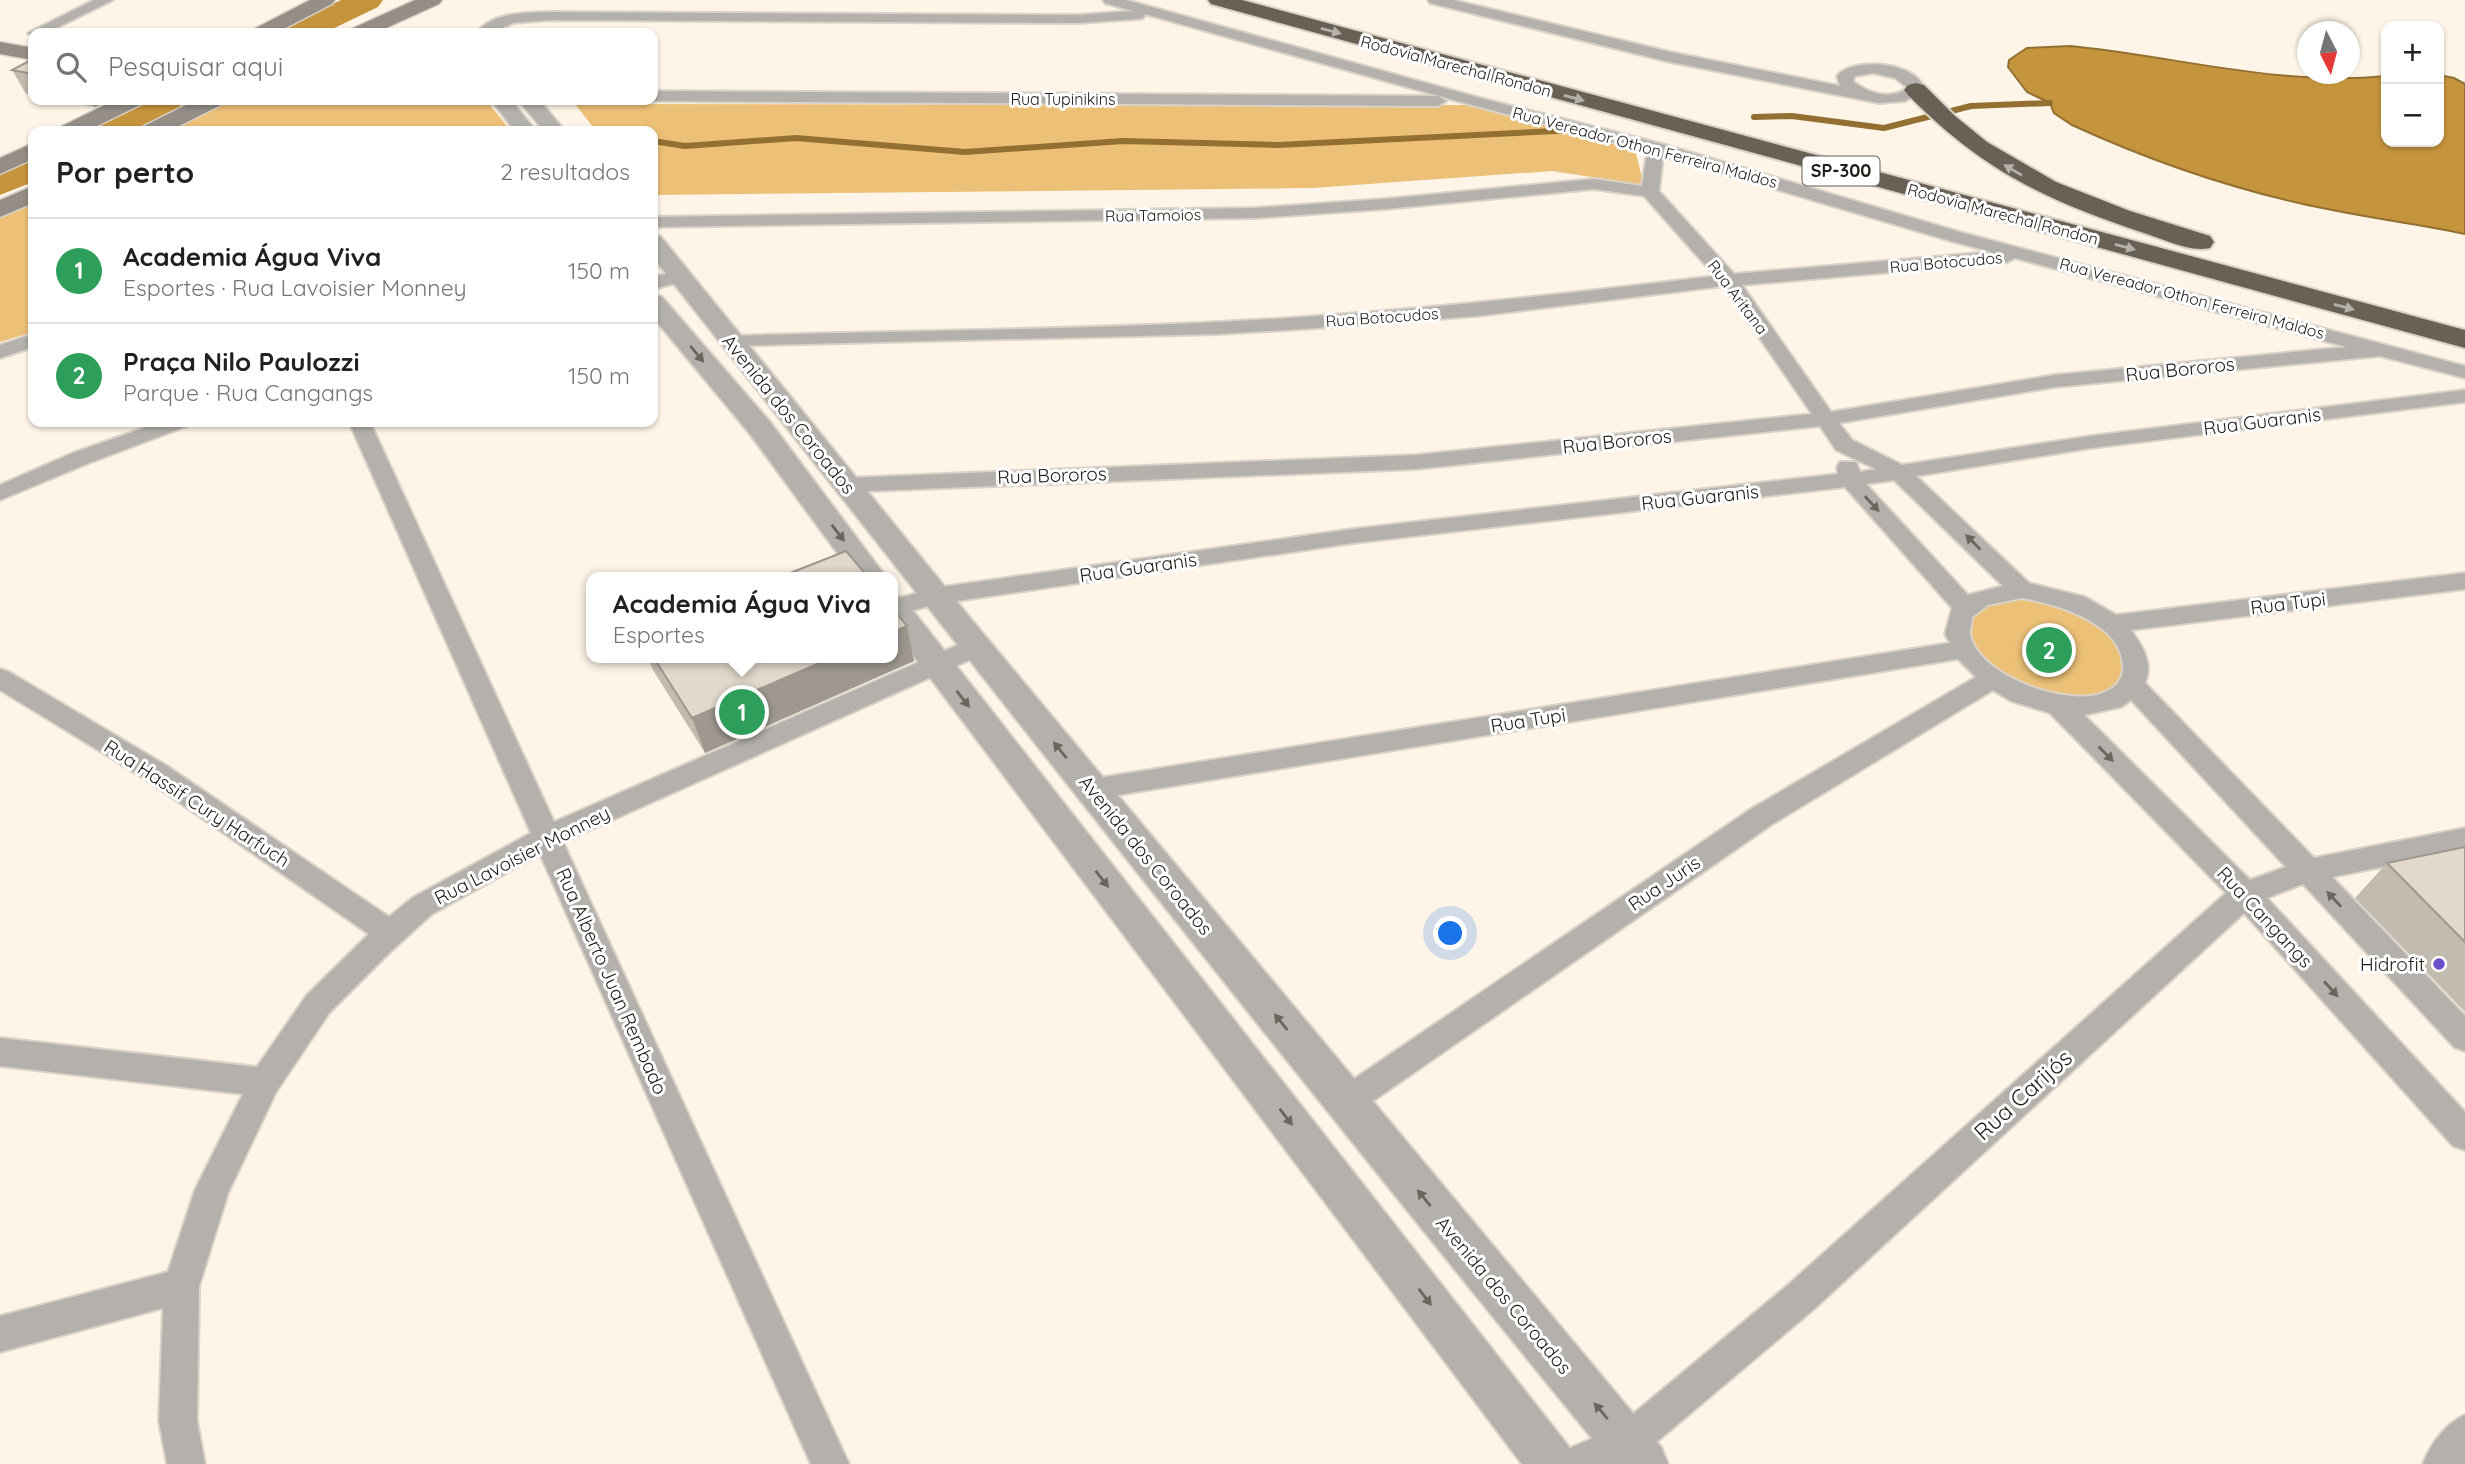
<!DOCTYPE html>
<html lang="pt">
<meta charset="utf-8">
<style>
body{margin:0;font-family:Quicksand,sans-serif;background:#f2f2f2;color:#202124}
.controls{position:absolute;right:21px;top:21px;display:grid;overflow:hidden;border-radius:14px;box-shadow:0 2px 5px #0004}
.controls button{width:63px;height:63px;display:grid;place-items:center;padding:0;border:0;border-bottom:2px solid #e0e0e0;background:#fff;color:#202124;font:35px sans-serif}
.compass{position:absolute;left:2297px;top:21px;width:63px;height:63px;border-radius:50%;background:#fff;box-shadow:0 2px 5px #0004;rotate:174deg}
.you{position:absolute;left:1451px;top:934px;width:24px;height:24px;margin:-18px;border:5px solid #fff;border-radius:50%;background:#1a73e8;box-shadow:0 0 0 10px #1a73e833}
.badge{display:grid;place-items:center;width:46px;height:46px;border-radius:50%;background:#b45309;color:#fff;font-size:23px;font-weight:700}
.pin{position:absolute;translate:-50% -50%;border:4px solid #fff;box-shadow:0 2px 7px #0006}
.popup{position:absolute;left:586px;top:572px;width:312px;height:91px;box-sizing:border-box;display:grid;place-content:center;border-radius:14px;background:#fff;filter:drop-shadow(0 2px 5px #0005);font-size:23px;white-space:nowrap;color:#757577}
.popup b{font-size:26px;color:#202124}
.popup::after{content:'';position:absolute;left:50%;top:100%;margin-left:-14px;border:14px solid transparent;border-top-color:#fff}
.list{margin:0;padding:0;list-style:none}
h2{display:flex;justify-content:space-between;align-items:center;height:91px;margin:0;padding:0 28px;font-size:30px}
h2 small{font-size:23px;font-weight:400;color:#757577}
.list li{display:grid;grid-template-columns:46px 1fr auto;gap:21px;align-items:center;box-sizing:border-box;height:105px;padding:0 28px;border-top:2px solid #e0e0e0}
.list b{display:block;font-size:26px;white-space:nowrap}
.list p{margin:0;font-size:23px;white-space:nowrap;color:#757577}
.list em{font-size:23px;font-style:normal;color:#757577}
.icon{flex:none;width:38px;height:38px;fill:none;stroke:currentColor;stroke-width:2;stroke-linecap:round;stroke-linejoin:round}
.map{position:relative;flex:none;width:2465px;height:1464px;overflow:hidden}
.search{position:absolute;background:#fff;box-shadow:0 2px 5px #0004;left:28px;top:28px;width:630px;height:77px;display:flex;align-items:center;gap:18px;box-sizing:border-box;padding:0 24px;border-radius:14px;color:#757577;font-size:26px}
.panel{position:absolute;background:#fff;box-shadow:0 2px 5px #0004;left:28px;top:126px;width:630px;height:301px;border-radius:14px}
.map>svg:first-child{display:block}
.green{fill:#ecc077}
.water{fill:#c5953d;stroke:#937031;stroke-width:2}
.lines{fill:none;stroke-linecap:round;stroke-linejoin:round}
.stream{stroke:#937031;stroke-width:6}
.river{fill:#c5953d;fill-rule:evenodd}
.minor-casing{stroke:#dad2c6;stroke-width:4}
.tertiary-casing{stroke:#dad2c6;stroke-width:4}
.secondary-casing{stroke:#dad2c6;stroke-width:3}
.motorway-casing{stroke:#dad2c6;stroke-width:4}
.minor{fill:#b4b0ab;fill-rule:evenodd}
.tertiary{fill:#b4b0ab;fill-rule:evenodd}
.secondary{fill:#948e86;fill-rule:evenodd}
.motorway{fill:#696156;fill-rule:evenodd}
.wall{fill:#c2bbaf}
.shaded-wall{fill:#9e988f}
.building{fill:#e2d9cc;stroke:#9e988f;stroke-width:2}
.oneway{fill:#b4b0aa}
.oneway2{fill:#696660}
.poi-dot{fill:#6d50c9;stroke:#fff;stroke-width:2.5}
.labels{text-anchor:middle;stroke-width:6;stroke-linejoin:round;paint-order:stroke}
.far-street-label{font-size:16px;fill:#1e1b16;stroke:#fff}
.shield{fill:#fff;stroke:#625f5c;stroke-width:2}
.shield-label{font-size:18px;font-weight:bold;fill:#1e1b16}
.street-label{font-size:19px;fill:#1e1b16;stroke:#fff}
.poi-label{font-size:19px;fill:#1e1b16;stroke:#fff;text-anchor:end}
.near-street-label{font-size:23px;fill:#1e1b16;stroke:#fff}
</style>
<div class="map">
<svg width="2465" height="1464" viewBox="0 0 2465 1464">
<rect width="100%" height="100%" fill="#fef5e8"/>
<path class="green" d="M 231,100 L 486,100 L 511,131 L 167,131 Z
M 575,104 L 1475,105 L 1633,142 L 1644,185 L 1552,171 L 1313,188 L 653,195 L 653,131 L 596,131 Z
M 33,200 L 33,332 L 0,342 L 0,218 Z
M 2016,596 C 2040,598 2066,604 2088,616 C 2094,619 2099,625 2104,630 C 2109,636 2119,642 2122,649 C 2135,677 2109,697 2084,698 C 2061,699 2037,693 2016,684 C 2008,681 2001,674 1995,668 C 1952,633 1963,605 2016,596 Z"/>
<path class="water" d="M 2070,46 C 2175,56 2280,87 2386,76 L 2386,142 L 2439,142 L 2439,75 L 2454,78 L 2465,84 L 2465,234 C 2411,223 2356,216 2303,204 C 2223,186 2146,159 2072,125 L 2054,113 L 2050,103 L 2027,92 L 2008,67 L 2009,60 L 2027,48 Z"/>
<g class="lines">
<path class="stream" d="M 1754,117 L 1792,116 L 1884,128 L 1971,106 L 2050,103
M 653,141 L 685,146 L 796,138 L 965,152 L 1123,141 L 1278,145 L 1576,130"/>
<path class="river" d="M 341,0 L 383,0 L 378,7 L 324,33 L 281,33 L 286,26 Z
M 138,100 L 184,100 L 179,108 L 132,131 L 85,131 L 91,123 Z
M 33,155 L 33,182 L 0,195 L 0,168 Z"/>
<defs>
<path id="minor" d="M 94,0 L 113,0 L 46,33 L 33,33 L 33,37 L 28,33 Z
M 1103,0 L 1126,0 L 1480,98 L 1662,144 L 1963,233 L 2465,366 L 2465,378 L 2380,356 L 2055,387 L 1839,423 L 1852,440 L 1902,465 L 2091,436 L 2465,390 L 2465,402 L 2091,448 L 1916,476 L 2029,583 L 2085,597 L 2116,615 L 2465,573 L 2465,589 L 2131,630 C 2142,646 2154,663 2145,683 L 2314,858 L 2465,828 L 2465,850 L 2332,877 L 2465,1016 L 2465,1051 L 2454,1047 L 2303,884 L 2267,898 L 2465,1112 L 2465,1150 L 2453,1146 L 2244,913 L 1814,1309 L 1641,1455 L 1622,1464 L 1560,1464 L 1565,1450 L 1615,1429 L 1788,1285 L 2226,893 L 2050,713 L 2011,701 L 1993,690 L 1771,825 L 1357,1112 L 1346,1117 L 1335,1112 L 1330,1102 L 1335,1092 L 1751,809 L 1976,677 L 1958,659 L 1092,799 L 1082,796 L 1078,789 L 1082,782 L 1092,779 L 1950,643 L 1945,634 L 1952,608 L 1845,487 L 1353,543 L 936,604 L 892,616 L 892,600 L 935,588 L 1353,529 L 1838,474 L 1837,467 L 1840,462 L 1856,462 L 1860,472 L 1876,469 L 1836,450 L 1820,426 L 1417,469 L 846,492 L 838,490 L 835,485 L 838,480 L 846,478 L 1417,455 L 1812,414 L 1724,286 L 1477,316 L 1303,329 L 1218,334 L 724,346 L 721,342 L 724,338 L 731,336 C 894,331 1056,330 1219,322 C 1385,314 1550,296 1715,276 L 1644,196 L 1594,189 L 1385,209 L 1254,218 L 653,227 L 653,217 L 1254,208 L 1385,199 L 1594,179 L 1642,186 L 1647,151 L 1468,104 L 1145,14 L 1143,18 L 1138,19 L 1078,23 L 549,20 L 513,23 L 492,33 L 476,33 C 493,12 524,13 549,12 L 1078,15 L 1133,11 L 1105,3 ZM 1663,156 L 1951,241 L 1992,252 L 1734,274 L 1659,191 ZM 2015,258 L 2347,347 L 2055,375 L 1831,412 L 1742,285 L 2007,262 ZM 1894,480 L 2003,586 L 1968,595 L 1866,484 ZM 2022,598 C 2056,604 2125,623 2123,669 C 2122,681 2116,687 2105,692 C 2069,709 1975,675 1970,633 C 1970,628 1972,622 1972,617 L 1988,605 ZM 2131,700 L 2286,867 L 2250,880 L 2084,715 L 2121,707 Z
M 1428,0 L 1453,0 L 1670,52 L 1840,86 L 1837,76 C 1853,56 1919,62 1924,90 L 1905,101 L 1879,103 L 1670,62 L 1430,3 ZM 1873,73 L 1895,78 L 1908,88 C 1891,100 1868,94 1853,81 L 1855,76 Z
M 653,91 L 1438,96 L 1446,101 L 1438,106 L 653,101 L 649,100 L 653,100 Z
M 678,271 L 687,277 L 685,281 L 653,289 L 653,277 Z
M 33,334 L 33,347 L 0,358 L 0,345 Z
M 161,422 L 191,422 L 187,426 L 89,463 L 0,500 L 0,485 L 73,453 Z
M 349,422 L 370,422 L 554,822 L 967,641 L 976,638 L 985,641 L 988,647 L 985,653 L 563,842 L 849,1464 L 811,1464 L 540,854 L 432,914 L 389,953 L 329,1013 L 276,1092 L 228,1193 L 199,1286 L 197,1421 L 205,1464 L 167,1464 L 159,1421 L 163,1308 L 0,1352 L 0,1316 L 168,1272 L 195,1190 L 243,1094 L 0,1066 L 0,1038 L 257,1067 L 307,995 L 369,934 L 147,780 L 0,690 L 0,669 L 9,672 L 167,766 L 389,917 L 412,898 L 531,833 Z
M 2465,1415 L 2465,1464 L 2423,1464 C 2431,1444 2445,1424 2465,1415 Z"/>
<path id="tertiary" d="M 491,100 L 511,100 L 536,131 L 515,131 Z
M 518,100 L 539,100 L 565,131 L 544,131 Z
M 653,235 L 661,237 L 971,619 L 1661,1447 L 1668,1464 L 1613,1464 C 1287,1066 970,661 653,257 Z
M 653,295 L 662,297 L 770,422 L 886,577 L 855,577 L 750,434 L 653,317 Z
M 892,595 L 903,598 L 1569,1447 L 1576,1464 L 1522,1464 L 892,627 Z"/>
<path id="secondary" d="M 310,0 L 335,0 L 332,4 L 276,33 L 251,33 L 254,29 Z
M 415,0 L 442,0 L 439,4 L 375,33 L 348,33 L 351,29 Z
M 0,42 L 33,48 L 33,60 L 0,54 Z
M 115,100 L 143,100 L 140,105 L 87,131 L 58,131 L 62,126 Z
M 196,100 L 224,100 L 221,105 L 169,131 L 140,131 L 144,126 Z
M 33,143 L 33,159 L 0,174 L 0,158 Z
M 33,186 L 33,203 L 0,217 L 0,200 Z"/>
<path id="motorway" d="M 1208,0 L 1242,0 L 2465,330 L 2465,348 L 1211,4 Z
M 1916,83 L 1924,85 L 1955,116 L 1987,142 L 2056,182 L 2130,211 L 2210,236 L 2214,242 L 2210,248 C 2190,253 2164,239 2144,233 C 2045,200 1982,170 1908,95 L 1904,90 L 1908,85 Z"/>
</defs>
<use href="#minor" class="minor-casing"/>
<use href="#tertiary" class="tertiary-casing"/>
<use href="#secondary" class="secondary-casing"/>
<use href="#motorway" class="motorway-casing"/>
<use href="#minor" class="minor"/>
<use href="#tertiary" class="tertiary"/>
<use href="#secondary" class="secondary"/>
<use href="#motorway" class="motorway"/>
</g>
<path class="wall" d="M 33,59 L 33,95 L 26,94 L 12,70 Z
M 58,100 L 110,100 L 95,107 Z
M 907,626 L 914,661 L 705,753 L 653,670 L 648,658 L 892,658 Z
M 2465,847 L 2465,1012 L 2355,898 L 2387,863 Z"/>
<path class="shaded-wall" d="M 91,100 L 110,100 L 95,107 Z
M 907,626 L 914,661 L 705,753 L 692,718 L 831,658 L 892,658 L 892,632 Z"/>
<path class="building" d="M 33,59 L 33,74 L 12,70 Z
M 846,551 L 868,577 L 780,577 Z
M 892,608 L 907,626 L 892,632 Z
M 654,658 L 831,658 L 692,718 Z
M 2465,847 L 2465,942 L 2387,863 Z"/>
<defs><path id="oneway-solid" d="M-6-.8H1V-3.2L6.5 0L1 3.2V.8H-6Z" transform="scale(1.75)"/></defs>
<g class="oneway">
<use href="#oneway-solid" transform="translate(1331 31) rotate(15)"/>
<use href="#oneway-solid" transform="translate(1574 98) rotate(15)"/>
<use href="#oneway-solid" transform="translate(2013 170) rotate(-149)"/>
<use href="#oneway-solid" transform="translate(2125 247) rotate(15)"/>
<use href="#oneway-solid" transform="translate(2344 307) rotate(15)"/>
</g>
<g class="oneway2">
<use href="#oneway-solid" transform="translate(697 354) rotate(50)"/>
<use href="#oneway-solid" transform="translate(1872 504) rotate(47)"/>
<use href="#oneway-solid" transform="translate(838 533) rotate(53)"/>
<use href="#oneway-solid" transform="translate(1973 542) rotate(-135)"/>
<use href="#oneway-solid" transform="translate(963 699) rotate(52)"/>
<use href="#oneway-solid" transform="translate(1060 750) rotate(-129)"/>
<use href="#oneway-solid" transform="translate(2106 754) rotate(45)"/>
<use href="#oneway-solid" transform="translate(1102 879) rotate(52)"/>
<use href="#oneway-solid" transform="translate(2334 899) rotate(-133)"/>
<use href="#oneway-solid" transform="translate(2331 989) rotate(48)"/>
<use href="#oneway-solid" transform="translate(1281 1022) rotate(-129)"/>
<use href="#oneway-solid" transform="translate(1286 1117) rotate(52)"/>
<use href="#oneway-solid" transform="translate(1424 1198) rotate(-129)"/>
<use href="#oneway-solid" transform="translate(1425 1297) rotate(53)"/>
<use href="#oneway-solid" transform="translate(1601 1411) rotate(-130)"/>
</g>
<circle class="poi-dot" cx="2439" cy="964" r="7"/>
<g class="labels">
<g class="far-street-label">
<text transform="translate(1456 66) rotate(15)" y="6">Rodovia Marechal Rondon</text>
<text x="1063" y="105">Rua Tupinikins</text>
<text transform="translate(1645 147) rotate(15)" y="6">Rua Vereador Othon Ferreira Maldos</text>
<text transform="translate(2003 214) rotate(15)" y="6">Rodovia Marechal Rondon</text>
<text transform="translate(1153 215) rotate(-1)" y="6">Rua Tamoios</text>
<text transform="translate(1946 262) rotate(-5)" y="6">Rua Botocudos</text>
<text transform="translate(1738 297) rotate(53)" y="6">Rua Aritana</text>
<text transform="translate(2192 298) rotate(15)" y="6">Rua Vereador Othon Ferreira Maldos</text>
<text transform="translate(1382 317) rotate(-4)" y="6">Rua Botocudos</text>
</g>
<rect class="shield" x="1802.5" y="156.5" width="77" height="29" rx="5"/>
<g class="shield-label">
<text x="1841" y="177">SP-300</text>
</g>
<g class="street-label">
<text transform="translate(2180 369) rotate(-6)" y="7">Rua Bororos</text>
<text transform="translate(789 414) rotate(51)" y="7">Avenida dos Coroados</text>
<text transform="translate(2262 421) rotate(-7)" y="7">Rua Guaranis</text>
<text transform="translate(1617 441) rotate(-6)" y="7">Rua Bororos</text>
<text transform="translate(1052 475) rotate(-2)" y="7">Rua Bororos</text>
<text transform="translate(1700 497) rotate(-6)" y="7">Rua Guaranis</text>
<text transform="translate(1138 567) rotate(-8)" y="7">Rua Guaranis</text>
<text transform="translate(2288 603) rotate(-7)" y="7">Rua Tupi</text>
<text transform="translate(1528 720) rotate(-9)" y="7">Rua Tupi</text>
<text transform="translate(197 803) rotate(33)" y="7">Rua Hassif Cury Harfuch</text>
<text transform="translate(522 855) rotate(-27)" y="7">Rua Lavoisier Monney</text>
<text transform="translate(1146 855) rotate(51)" y="7">Avenida dos Coroados</text>
<text transform="translate(1664 883) rotate(-34)" y="7">Rua Juris</text>
<text transform="translate(2265 917) rotate(47)" y="7">Rua Cangangs</text>
<text transform="translate(612 981) rotate(66)" y="7">Rua Alberto Juan Rembado</text>
<text transform="translate(1504 1295) rotate(50)" y="7">Avenida dos Coroados</text>
</g>
<g class="poi-label">
<text x="2425" y="971">Hidrofit</text>
</g>
<g class="near-street-label">
<text transform="translate(2023 1095) rotate(-42)" y="8">Rua Carijós</text>
</g>
</g>
</svg>
<div class="controls">
<button>+</button>
<button>−</button>
</div>
<svg class="compass" viewBox="-18 -18 36 36"><path d="M0-13l5 13h-10z" fill="#e53935"/><path d="M0 13l5-13h-10z" fill="#757577"/></svg>
<div class="you"></div>
<div class="pin badge" style="left:742px;top:712px;background:#2e9e5b">1</div>
<div class="popup"><b>Academia Água Viva</b>Esportes</div>
<div class="pin badge" style="left:2049px;top:650px;background:#2e9e5b">2</div>
<div class="search"><svg class="icon" aria-label="search" viewBox="0 0 24 24"><circle cx="10" cy="10" r="6"/><path d="M15 15l6 6"/></svg>Pesquisar aqui</div>
<section class="panel">
<h2>Por perto<small>2 resultados</small></h2>
<ul class="list">
<li><span class="badge" style="background:#2e9e5b">1</span><div><b>Academia Água Viva</b><p>Esportes · Rua Lavoisier Monney</p></div><em>150 m</em></li>
<li><span class="badge" style="background:#2e9e5b">2</span><div><b>Praça Nilo Paulozzi</b><p>Parque · Rua Cangangs</p></div><em>150 m</em></li>
</ul>
</section>
</div>
